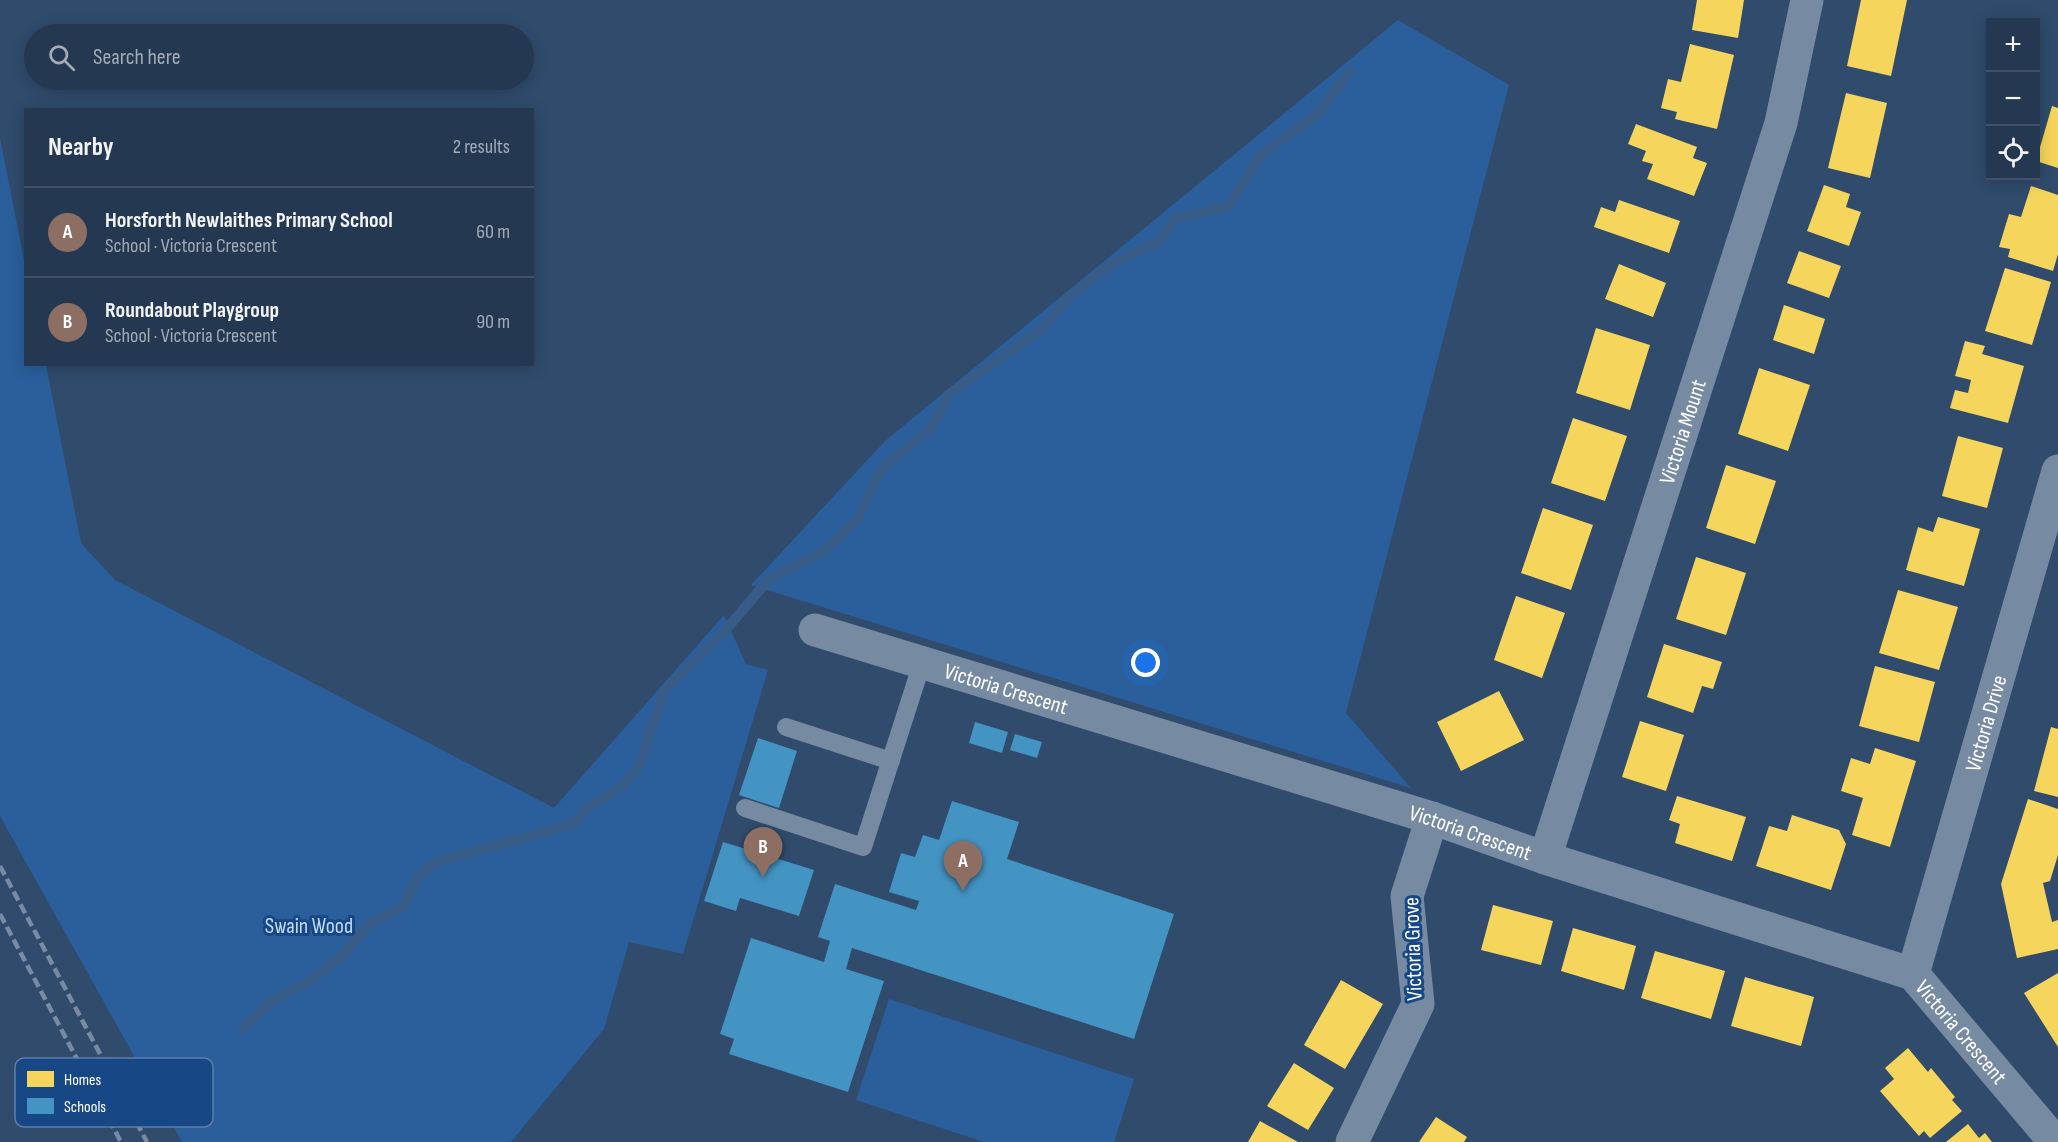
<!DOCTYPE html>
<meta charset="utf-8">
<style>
body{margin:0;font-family:"Sofia Sans Condensed",sans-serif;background:#30435b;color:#f1f3f6}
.controls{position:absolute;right:18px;top:18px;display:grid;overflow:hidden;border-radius:0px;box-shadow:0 3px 15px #0003}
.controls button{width:54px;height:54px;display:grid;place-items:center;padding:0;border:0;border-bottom:2px solid #415268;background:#243851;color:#f1f3f6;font:30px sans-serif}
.you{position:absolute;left:1146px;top:663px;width:21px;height:21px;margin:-15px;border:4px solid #fff;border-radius:50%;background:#1a73e8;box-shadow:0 0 0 9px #1a73e833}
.badge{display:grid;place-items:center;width:39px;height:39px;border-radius:50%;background:#b7c0cc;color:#fff;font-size:20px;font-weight:700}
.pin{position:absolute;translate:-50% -50px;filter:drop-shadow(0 2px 3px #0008)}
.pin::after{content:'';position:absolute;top:32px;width:21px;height:18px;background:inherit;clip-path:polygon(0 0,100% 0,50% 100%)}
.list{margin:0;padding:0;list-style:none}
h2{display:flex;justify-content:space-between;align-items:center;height:78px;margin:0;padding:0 24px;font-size:26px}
h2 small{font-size:20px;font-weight:400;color:#a3acb7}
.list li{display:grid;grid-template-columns:39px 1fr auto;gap:18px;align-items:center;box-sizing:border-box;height:90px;padding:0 24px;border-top:2px solid #415268}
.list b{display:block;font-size:22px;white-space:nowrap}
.list p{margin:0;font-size:20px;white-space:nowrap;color:#a3acb7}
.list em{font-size:20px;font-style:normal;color:#a3acb7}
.icon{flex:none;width:33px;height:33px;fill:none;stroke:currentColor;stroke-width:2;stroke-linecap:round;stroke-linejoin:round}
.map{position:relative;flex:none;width:2058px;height:1142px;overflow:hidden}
.search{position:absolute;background:#243851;box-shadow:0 3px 15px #0003;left:24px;top:24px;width:510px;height:66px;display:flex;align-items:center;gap:15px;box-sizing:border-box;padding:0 21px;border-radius:33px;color:#a3acb7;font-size:22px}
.panel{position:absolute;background:#243851;box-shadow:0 3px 15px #0003;left:24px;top:108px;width:510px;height:258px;border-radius:0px}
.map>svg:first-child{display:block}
.green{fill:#2a5f9c}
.homes{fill:#f6d55c}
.schools{fill:#4393c3}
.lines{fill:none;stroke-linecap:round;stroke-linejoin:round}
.stream{stroke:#385c88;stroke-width:10}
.lane{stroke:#768aa2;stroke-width:18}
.street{stroke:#768aa2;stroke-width:33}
.rail{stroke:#788ba2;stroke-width:4.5;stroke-dasharray:10 4.5;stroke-linecap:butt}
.labels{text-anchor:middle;stroke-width:6;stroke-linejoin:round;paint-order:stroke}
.street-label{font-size:22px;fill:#fff;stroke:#174885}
.park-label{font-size:22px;fill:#c1dbfa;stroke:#174885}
.key{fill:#174885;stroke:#5d7faa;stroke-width:1.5}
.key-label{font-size:16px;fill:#fff}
</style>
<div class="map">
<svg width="2058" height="1142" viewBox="0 0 2058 1142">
<rect width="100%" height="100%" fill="#304b6c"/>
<path class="green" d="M 1398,20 L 1509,85 L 1346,713 L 1411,788 L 751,585 L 885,441 Z
M 0,138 L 25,265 L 26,364 L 46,365 L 81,543 L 115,580 L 554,808 L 724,615 L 746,664 L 768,670 L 683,954 L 629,942 L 604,1029 L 511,1142 L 182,1142 L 0,816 Z
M 889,999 L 1134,1079 L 1114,1142 L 984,1142 L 856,1100 Z"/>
<path class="homes" d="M 1697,0 L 1744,0 L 1738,38 L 1692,30 Z
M 1861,0 L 1907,0 L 1891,76 L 1847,66 Z
M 1690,44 L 1734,55 L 1717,129 L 1675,119 L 1677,112 L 1661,108 L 1668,79 L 1681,82 Z
M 1846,93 L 1887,103 L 1870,178 L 1828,168 Z
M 2052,106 L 2058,108 L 2058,168 L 2036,161 Z
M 1636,124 L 1697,147 L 1693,158 L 1707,163 L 1694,196 L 1647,179 L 1653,164 L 1642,161 L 1646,151 L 1628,144 Z
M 1824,185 L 1850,194 L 1846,207 L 1861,212 L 1849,246 L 1807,231 Z
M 2031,186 L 2058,195 L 2058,254 L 2053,271 L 2008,257 L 2010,249 L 1999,247 L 2009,214 L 2021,217 Z
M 1619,200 L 1680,221 L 1669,253 L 1594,227 L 1601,207 L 1615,212 Z
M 1799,251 L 1841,266 L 1829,298 L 1787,283 Z
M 1619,264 L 1666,283 L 1653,317 L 1605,299 Z
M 2005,268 L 2051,282 L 2032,345 L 1985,331 Z
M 1784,305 L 1825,319 L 1814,354 L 1773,340 Z
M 1596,328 L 1650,345 L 1630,410 L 1576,393 Z
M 1965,341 L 1985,346 L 1982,354 L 2024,366 L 2008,423 L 1950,408 L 1955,390 L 1968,393 L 1971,380 L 1955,376 Z
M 1759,368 L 1810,385 L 1788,451 L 1738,434 Z
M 1573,418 L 1627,436 L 1605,501 L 1551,483 Z
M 1958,436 L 2003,448 L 1987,508 L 1942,496 Z
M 1726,465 L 1776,481 L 1755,544 L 1706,528 Z
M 1543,508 L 1593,525 L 1571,590 L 1521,573 Z
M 1938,517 L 1980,529 L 1964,586 L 1906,570 L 1918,527 L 1933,532 Z
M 1696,557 L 1746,573 L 1726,635 L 1676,619 Z
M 1898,590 L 1958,607 L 1939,670 L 1879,653 Z
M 1516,596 L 1565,613 L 1542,678 L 1494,660 Z
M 1664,644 L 1722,662 L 1713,689 L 1702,686 L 1693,713 L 1647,697 Z
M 1875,666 L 1935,682 L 1919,742 L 1859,726 Z
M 1499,691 L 1524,740 L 1461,771 L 1437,722 Z
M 1640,721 L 1684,735 L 1666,791 L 1622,777 Z
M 2051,727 L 2058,729 L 2058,797 L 2034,791 Z
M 1875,748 L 1916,761 L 1890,847 L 1852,835 L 1863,798 L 1841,791 L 1851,758 L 1870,764 Z
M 1677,796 L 1746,817 L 1732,861 L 1675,843 L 1680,824 L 1669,820 Z
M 2028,799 L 2058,809 L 2058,855 L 2050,881 L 2043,883 L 2052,922 L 2058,920 L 2058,949 L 2017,958 L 2001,884 Z
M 1792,815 L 1839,830 L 1846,844 L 1831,890 L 1756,866 L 1769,826 L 1787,831 Z
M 1493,905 L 1553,921 L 1541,965 L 1481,950 Z
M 1573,928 L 1636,946 L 1624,990 L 1561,971 Z
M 1655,951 L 1725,971 L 1711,1019 L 1641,998 Z
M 2058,973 L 2058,1047 L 2024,993 Z
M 1745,977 L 1814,997 L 1801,1046 L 1731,1026 Z
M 1341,980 L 1383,1004 L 1345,1069 L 1304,1045 Z
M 1908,1048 L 1928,1072 L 1931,1068 L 1955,1097 L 1952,1100 L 1962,1111 L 1930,1138 L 1924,1131 L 1919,1136 L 1880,1091 L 1894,1079 L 1885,1068 Z
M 1294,1063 L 1334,1088 L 1308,1130 L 1267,1106 Z
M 1436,1117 L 1467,1137 L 1464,1142 L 1419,1142 Z
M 1260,1121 L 1298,1142 L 1248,1142 Z
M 1968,1124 L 1979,1138 L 1985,1133 L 1992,1142 L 1946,1142 Z"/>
<path class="schools" d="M 975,722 L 1008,732 L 1002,753 L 969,743 Z
M 1015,734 L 1042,742 L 1037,758 L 1010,750 Z
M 758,738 L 797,751 L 779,808 L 739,795 Z
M 952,801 L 1019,822 L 1007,859 L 1174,914 L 1134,1039 L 852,948 L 846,969 L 884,981 L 848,1092 L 729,1054 L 734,1039 L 720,1034 L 751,938 L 824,962 L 830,941 L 818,937 L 835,884 L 916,910 L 919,901 L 889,892 L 901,853 L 915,857 L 923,835 L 939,840 Z
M 723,842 L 814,870 L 799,916 L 740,898 L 736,911 L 704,901 Z"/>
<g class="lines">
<path class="stream" d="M 243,1029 L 269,1003 L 310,981 L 343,955 L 368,925 L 403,907 L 418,876 L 434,863 L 573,824 L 587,808 L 623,786 L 639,766 L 664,691 L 724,632 L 770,578 L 824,551 L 858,518 L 881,469 L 932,427 L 948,395 L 1043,328 L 1066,299 L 1113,263 L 1159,242 L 1176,218 L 1228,207 L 1260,156 L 1318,113 L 1350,71"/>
<path class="lane" d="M 786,727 L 891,761
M 745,808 L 863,847 L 922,663"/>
<g class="street">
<path id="s1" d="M 815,630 L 1432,818 L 1545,858 L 1913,974 L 2055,1142"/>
<path id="s2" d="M 1545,858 L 1781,123 L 1807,0"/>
<path id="s3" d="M 1913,974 L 2058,471"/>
<path d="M 1352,1142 L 1418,1004 L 1407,896 L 1432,818"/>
</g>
<path class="rail" d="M 0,866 L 147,1142
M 0,914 L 121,1142"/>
</g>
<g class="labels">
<g class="street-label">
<text dy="8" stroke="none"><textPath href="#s2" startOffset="448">Victoria Mount</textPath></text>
<text dy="8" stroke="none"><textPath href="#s1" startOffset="200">Victoria Crescent</textPath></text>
<text dy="8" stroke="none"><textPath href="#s3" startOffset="261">Victoria Drive</textPath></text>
<text dy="8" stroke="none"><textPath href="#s1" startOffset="686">Victoria Crescent</textPath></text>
<text transform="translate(1412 949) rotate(-92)" y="8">Victoria Grove</text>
<text dy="8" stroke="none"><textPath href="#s1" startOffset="1226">Victoria Crescent</textPath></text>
</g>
<g class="park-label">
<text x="309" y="933">Swain Wood</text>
</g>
</g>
<rect x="15" y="1058" width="198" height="69" rx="9" class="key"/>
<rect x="27" y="1071" width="27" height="16" fill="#f6d55c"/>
<rect x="27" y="1098" width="27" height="16" fill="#4393c3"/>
<g class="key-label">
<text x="64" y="1085">Homes</text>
<text x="64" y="1112">Schools</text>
</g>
</svg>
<div class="controls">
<button>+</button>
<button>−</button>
<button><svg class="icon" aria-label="locate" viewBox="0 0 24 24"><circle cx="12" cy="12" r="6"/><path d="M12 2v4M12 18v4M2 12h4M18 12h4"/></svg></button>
</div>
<div class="you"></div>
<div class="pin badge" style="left:963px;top:891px;background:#8d6e63">A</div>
<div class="pin badge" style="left:763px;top:877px;background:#8d6e63">B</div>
<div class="search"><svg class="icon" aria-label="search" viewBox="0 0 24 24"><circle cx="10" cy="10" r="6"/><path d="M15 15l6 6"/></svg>Search here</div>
<section class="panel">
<h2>Nearby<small>2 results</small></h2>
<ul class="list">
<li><span class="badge" style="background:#8d6e63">A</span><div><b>Horsforth Newlaithes Primary School</b><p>School · Victoria Crescent</p></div><em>60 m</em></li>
<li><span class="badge" style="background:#8d6e63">B</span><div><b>Roundabout Playgroup</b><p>School · Victoria Crescent</p></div><em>90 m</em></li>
</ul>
</section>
</div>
